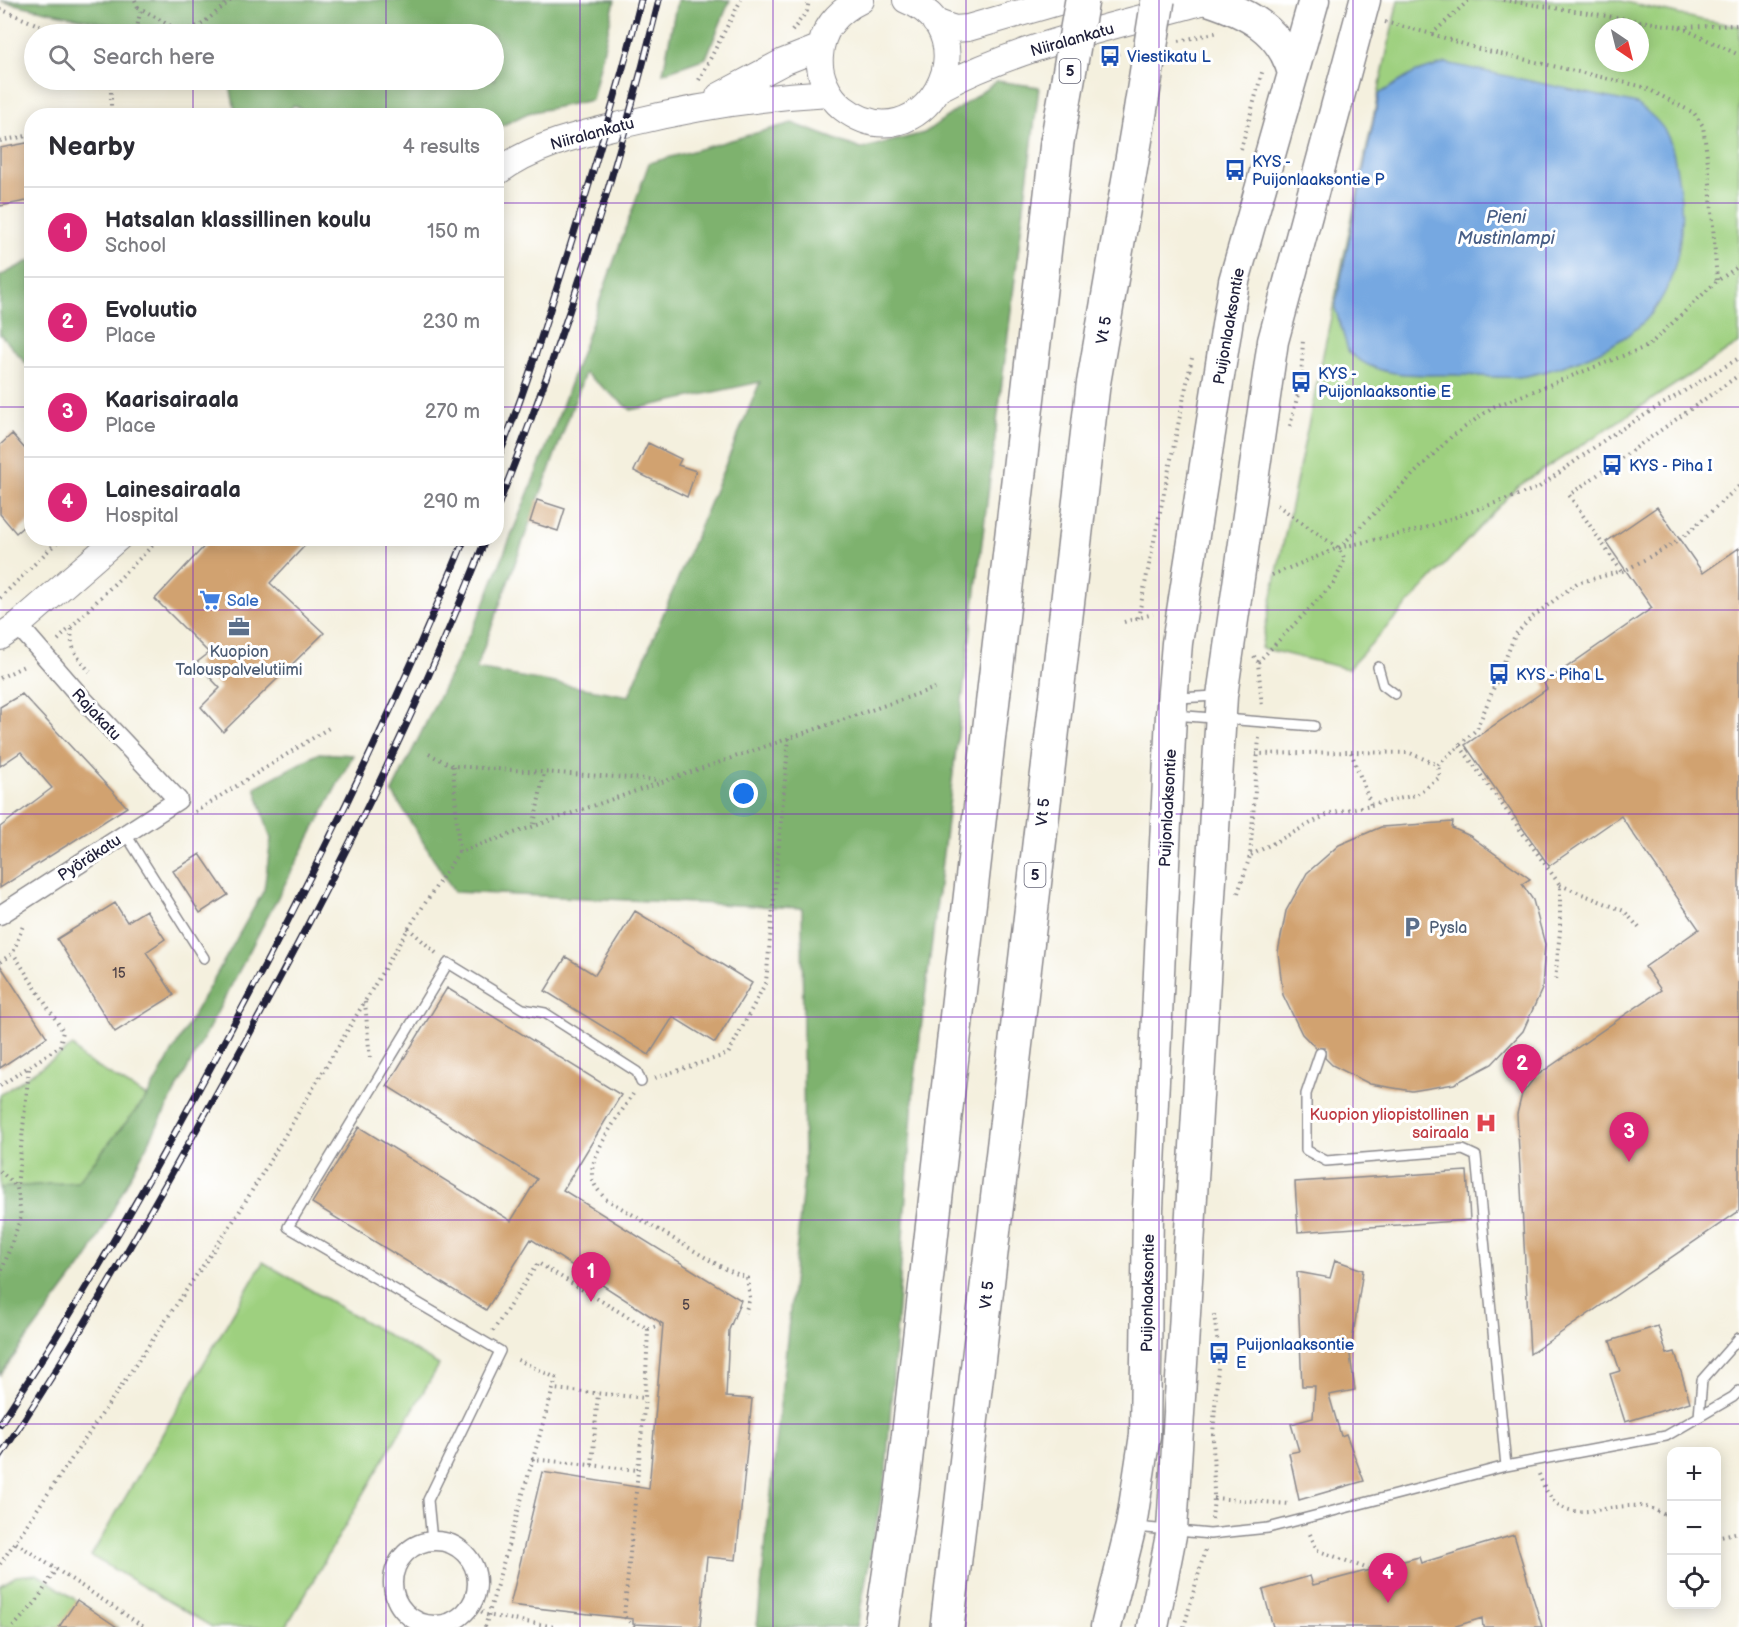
<!DOCTYPE html>
<meta charset="utf-8">
<style>
body{margin:0;font-family:"Balsamiq Sans",sans-serif;background:#f2f2f3;color:#2b2b33}
.controls{position:absolute;right:18px;bottom:18px;display:grid;overflow:hidden;border-radius:12px;box-shadow:0 3px 15px #0003}
.controls button{width:54px;height:54px;display:grid;place-items:center;padding:0;border:0;border-bottom:2px solid #e1e1e2;background:#fff;color:#2b2b33;font:30px sans-serif}
.compass{position:absolute;left:1595px;top:18px;width:54px;height:54px;border-radius:50%;background:#fff;box-shadow:0 3px 15px #0003;rotate:145deg}
.you{position:absolute;left:744px;top:794px;width:21px;height:21px;margin:-15px;border:4px solid #fff;border-radius:50%;background:#1a73e8;box-shadow:0 0 0 9px #1a73e833}
.badge{display:grid;place-items:center;width:39px;height:39px;border-radius:50%;background:#db2777;color:#fff;font-size:20px;font-weight:700}
.pin{position:absolute;translate:-50% -50px;filter:drop-shadow(0 2px 3px #0008)}
.pin::after{content:'';position:absolute;top:32px;width:21px;height:18px;background:inherit;clip-path:polygon(0 0,100% 0,50% 100%)}
.list{margin:0;padding:0;list-style:none}
h2{display:flex;justify-content:space-between;align-items:center;height:78px;margin:0;padding:0 24px;font-size:26px}
h2 small{font-size:20px;font-weight:400;color:#7c7c81}
.list li{display:grid;grid-template-columns:39px 1fr auto;gap:18px;align-items:center;box-sizing:border-box;height:90px;padding:0 24px;border-top:2px solid #e1e1e2}
.list b{display:block;font-size:22px;white-space:nowrap}
.list p{margin:0;font-size:20px;white-space:nowrap;color:#7c7c81}
.list em{font-size:20px;font-style:normal;color:#7c7c81}
.icon{flex:none;width:33px;height:33px;fill:none;stroke:currentColor;stroke-width:2;stroke-linecap:round;stroke-linejoin:round}
.map{position:relative;flex:none;width:1739px;height:1627px;overflow:hidden}
.search{position:absolute;background:#fff;box-shadow:0 3px 15px #0003;left:24px;top:24px;width:480px;height:66px;display:flex;align-items:center;gap:15px;box-sizing:border-box;padding:0 21px;border-radius:33px;color:#7c7c81;font-size:22px}
.panel{position:absolute;background:#fff;box-shadow:0 3px 15px #0003;left:24px;top:108px;width:480px;height:438px;border-radius:24px}
.map>svg:first-child{display:block}
.green{fill:#9ed07f;stroke:#60795d;stroke-width:1.5;fill-rule:evenodd}
.forest{fill:#7eb26e;stroke:#506a54;stroke-width:1.5;fill-rule:evenodd}
.water{fill:#76a8e1;stroke:#4c658e;stroke-width:1.5}
.building{fill:#d1a26f}
.lines{fill:none;stroke-linecap:round;stroke-linejoin:round}
.service-casing{stroke:#8b898c;stroke-width:12}
.minor-casing{stroke:#8b898c;stroke-width:21}
.secondary-casing{stroke:#8b898c;stroke-width:28}
.primary-casing{stroke:#8b898c;stroke-width:33}
.motorway-casing{stroke:#8b898c;stroke-width:36}
.path{stroke:#8b898c;stroke-width:4;stroke-dasharray:1.5 4.5;stroke-linecap:butt}
.service{stroke:#fff;stroke-width:9}
.minor{stroke:#fff;stroke-width:18}
.secondary{stroke:#fff;stroke-width:26}
.primary{stroke:#fff;stroke-width:30}
.motorway{stroke:#fff;stroke-width:33}
.rail-casing{stroke:#22223b;stroke-width:7}
.rail{stroke:#fff;stroke-width:4.5;stroke-dasharray:14;stroke-linecap:butt}
.motorway-bridge-casing{stroke:#8b898c;stroke-width:36;stroke-linecap:butt}
.motorway-bridge{stroke:#fff;stroke-width:33}
.grid{fill:none;stroke:#7b2cbf;stroke-width:1.5;stroke-opacity:0.55}
.labels{text-anchor:middle;stroke-width:6;stroke-linejoin:round;paint-order:stroke}
.number-label{font-size:14px;fill:#4e4248}
.shield{fill:#fff;stroke:#646476;stroke-width:1.5}
.shield-label{font-size:15px;font-weight:bold;fill:#22223b}
.street-label{font-size:16px;fill:#22223b;stroke:#fff}
.transit-label{font-size:16px;fill:#164399;stroke:#fff;text-anchor:start}
.shop-label{font-size:16px;fill:#366cbe;stroke:#fff;text-anchor:start}
.service-label{font-size:16px;fill:#4e5e75;stroke:#fff}
.health-label{font-size:16px;fill:#be3a42;stroke:#fff;text-anchor:end}
.water-label{font-size:18px;font-style:italic;fill:#485e86;stroke:#fff}
</style>
<div class="map">
<svg width="1739" height="1627" viewBox="0 0 1739 1627">
<rect width="100%" height="100%" fill="#fff"/>
<filter id="ink" filterUnits="userSpaceOnUse"><feTurbulence type="fractalNoise" baseFrequency=".0167" numOctaves="2"/><feDisplacementMap in="SourceGraphic" scale="12" xChannelSelector="R" yChannelSelector="G"/><feConvolveMatrix kernelMatrix="1 2 1 2 8 2 1 2 1" color-interpolation-filters="sRGB"/></filter>
<filter id="wash" filterUnits="userSpaceOnUse"><feTurbulence type="fractalNoise" baseFrequency=".008" numOctaves="4" result="noise"/><feDisplacementMap in="SourceGraphic" scale="24" xChannelSelector="R" yChannelSelector="G"/><feGaussianBlur stdDeviation="1.35" result="paint"/><feColorMatrix in="noise" values="0 0 0 0 0 0 0 0 0 0 0 0 0 0 0 0 0 1.4 0 .05"/><feComposite in="paint" operator="in"/></filter>
<g filter="url(#wash)">
<rect width="100%" height="100%" fill="#f4f0de"/>
<path class="green" d="M 1398,0 L 1617,0 L 1702,20 L 1739,26 L 1739,343 L 1517,487 L 1348,669 L 1261,648 ZM 1604,27 L 1640,27 L 1640,63 L 1604,63 Z
M 73,1046 L 82,1058 L 147,1097 L 77,1182 L 0,1188 L 0,1095 Z
M 263,1262 L 439,1365 L 286,1627 L 212,1627 L 91,1556 Z
M 37,1574 L 117,1627 L 0,1627 L 0,1586 L 16,1576 Z"/>
<path class="forest" d="M 615,0 L 592,100 L 528,113 L 497,128 L 496,116 L 312,115 L 294,105 L 285,115 L 236,115 L 229,80 L 494,80 L 494,34 L 154,34 L 0,1 Z
M 677,0 L 730,0 L 706,58 L 663,73 Z
M 997,81 L 1039,87 L 914,1085 L 886,1473 L 857,1627 L 757,1627 L 804,1176 L 802,908 L 454,892 L 392,792 L 482,609 L 556,423 L 649,163 L 792,123 L 861,149 L 924,133 ZM 585,373 L 631,410 L 760,382 L 629,696 L 476,669 Z
M 31,260 L 31,369 L 0,334 L 0,276 Z
M 319,753 L 353,755 L 88,1257 L 0,1375 L 0,1188 L 77,1182 L 147,1097 L 264,890 L 271,839 L 255,787 Z"/>
<path class="water" d="M 1446,63 L 1637,104 C 1672,128 1672,144 1679,184 C 1686,226 1679,279 1651,314 C 1625,346 1566,368 1526,376 C 1506,380 1480,375 1458,375 C 1432,374 1397,378 1373,367 C 1364,364 1357,358 1349,353 L 1335,308 L 1379,94 L 1414,73 Z"/>
<g id="blocks">
<path class="building" d="M 32,142 L 32,200 L 0,206 L 0,148 Z
M 12,434 L 32,457 L 32,519 L 16,533 L 0,514 L 0,445 Z
M 648,443 L 681,459 L 678,465 L 696,471 L 687,497 L 634,471 Z
M 537,500 L 565,509 L 558,531 L 530,522 Z
M 1657,507 L 1703,573 L 1739,548 L 1739,1211 L 1530,1354 L 1517,1114 L 1522,1094 L 1535,1077 L 1661,990 L 1645,967 L 1699,929 L 1621,816 L 1549,866 L 1465,745 L 1547,689 L 1544,683 L 1652,608 L 1606,542 Z
M 212,538 L 312,538 L 270,583 L 324,633 L 223,732 L 201,707 L 220,688 L 196,663 L 209,653 L 155,599 Z
M 22,694 L 127,807 L 0,888 L 0,827 L 52,788 L 21,752 L 0,766 L 0,707 Z
M 1453,822 L 1452,828 L 1470,836 L 1530,879 L 1522,884 L 1533,900 L 1545,944 L 1542,989 L 1523,1031 L 1492,1064 L 1454,1084 L 1412,1091 L 1370,1084 L 1332,1065 L 1325,1058 L 1325,1048 L 1316,1048 L 1302,1034 L 1283,995 L 1278,952 L 1286,911 L 1307,873 L 1339,845 L 1381,827 Z
M 200,854 L 228,895 L 200,913 L 173,871 Z
M 115,903 L 127,922 L 146,910 L 165,939 L 146,952 L 174,995 L 115,1032 L 57,939 Z
M 635,911 L 752,983 L 715,1043 L 673,1017 L 649,1055 L 545,991 L 566,957 L 595,975 Z
M 0,965 L 47,1037 L 0,1068 Z
M 447,988 L 621,1095 L 563,1190 L 741,1300 L 729,1330 L 726,1397 L 752,1399 L 736,1560 L 707,1557 L 700,1627 L 633,1624 L 633,1619 L 510,1605 L 542,1472 L 649,1489 L 663,1324 L 531,1239 L 486,1310 L 312,1203 L 359,1127 L 511,1221 L 537,1179 L 387,1086 Z
M 1467,1171 L 1470,1220 L 1298,1232 L 1295,1182 Z
M 1335,1260 L 1363,1270 L 1350,1355 L 1355,1390 L 1329,1395 L 1341,1436 L 1346,1434 L 1364,1481 L 1299,1500 L 1289,1453 L 1299,1451 L 1291,1424 L 1313,1418 L 1315,1386 L 1302,1386 L 1297,1272 L 1330,1278 Z
M 1658,1326 L 1667,1354 L 1675,1352 L 1690,1402 L 1625,1422 L 1610,1374 L 1620,1371 L 1610,1341 Z
M 1514,1535 L 1542,1627 L 1483,1627 L 1482,1618 L 1453,1627 L 1273,1627 L 1263,1590 L 1310,1576 L 1313,1585 L 1419,1557 L 1421,1563 Z
M 77,1600 L 117,1627 L 59,1627 Z"/>
</g>
</g>
<g filter="url(#ink)">
<use href="#blocks" fill-opacity="0" stroke="#8b898c" stroke-width="1.5"/>
<g class="lines">
<defs>
<path id="service" d="M 1378,667 L 1383,685 L 1395,694
M 1177,698 L 1217,696
M 1174,715 L 1314,726
M 125,833 L 204,958
M 1320,1053 L 1306,1094 L 1306,1150 L 1326,1161 L 1463,1150 L 1476,1156 L 1506,1466
M 1699,1417 L 1702,1380 L 1739,1338
M 1136,1527 L 1210,1534 L 1268,1528 L 1506,1466 L 1666,1436 L 1733,1397 L 1739,1391
M 432,1541 L 428,1500 L 500,1351 L 288,1227 L 448,963 L 523,1009 L 545,1013 L 637,1072 L 641,1082"/>
<path id="minor" d="M 0,915 L 178,800 L 78,694 L 18,625
M393 1583a42 42 0 1 1 84 0a42 42 0 1 1-84 0Z"/>
<path id="secondary" d="M 861,0 C 838,11 821,30 820,56 C 818,75 828,96 843,108 C 921,168 995,36 906,0
M 935,22 L 954,29 L 968,28 L 1065,0
M 940,88 C 1022,44 1118,26 1208,0
M 719,96 L 783,62 L 821,47
M 496,173 C 535,144 579,135 625,124 C 693,107 759,97 829,93
M 0,637 L 18,625 L 118,538"/>
<path id="primary" d="M 1208,0 C 1248,13 1281,30 1293,73
M 1106,1627 L 1131,1526 L 1145,1435 L 1148,1209 L 1171,715 L 1177,643 L 1234,281 L 1314,0
M 1153,1627 L 1172,1530 L 1222,696 L 1273,341 L 1365,0"/>
<path id="motorway" d="M 881,1627 L 902,1491 L 1057,142
M 947,1627 L 1093,386 L 1138,125"/>
</defs>
<use href="#service" class="service-casing"/>
<use href="#minor" class="minor-casing"/>
<use href="#secondary" class="secondary-casing"/>
<use href="#primary" class="primary-casing"/>
<use href="#motorway" class="motorway-casing"/>
<path class="path" d="M 135,0 L 140,12 L 136,34
M 1503,0 L 1679,27 L 1739,25
M 138,7 L 181,32
M 0,9 L 60,34
M 1385,22 L 1432,34 L 1469,0
M 1680,27 L 1739,55
M 792,31 L 807,11 L 809,0
M 173,34 L 201,25 L 231,0
M 1432,34 L 1479,49 L 1644,87 L 1694,113 L 1703,126 L 1709,170 L 1717,281
M 1179,41 L 1219,32
M 1100,57 L 1122,53
M 111,80 L 111,106
M 699,80 L 741,0
M 0,141 L 32,135
M 1241,149 L 1263,69
M 1290,426 L 1301,382 L 1303,339
M 1339,548 L 1451,437 L 1493,407 L 1648,346 L 1717,281 L 1739,266
M 1621,571 L 1569,495 L 1739,375
M 1272,575 L 1338,548 L 1422,529 L 1538,488 L 1610,436 L 1739,358
M 0,598 L 61,538
M 1138,618 L 1192,358
M 1124,622 L 1153,614
M 72,629 C 69,648 78,658 90,672
M 58,640 L 160,538
M 1254,656 L 1258,662 L 1262,707
M 1258,662 L 1334,583 L 1345,559 L 1338,548 L 1277,505
M 0,678 L 26,665
M 1460,746 L 1560,885 L 1560,931 L 1555,981
M 1351,752 L 1410,753 L 1438,765
M 429,754 L 453,766 L 660,780
M 1438,765 L 1477,729 L 1515,635 L 1531,618 L 1577,583 L 1626,570 L 1680,540 L 1739,486
M 453,766 L 459,852
M 1371,805 L 1416,795 L 1440,777 L 1438,765
M 195,812 L 332,726
M 534,824 L 544,773
M 1251,855 L 1330,813 L 1371,805 L 1351,752 L 1256,754
M 1560,885 L 1624,911 L 1641,930
M 1238,893 L 1250,856 L 1259,738
M 408,928 L 436,953
M 0,962 L 13,953 L 24,923
M 365,1002 L 370,1060
M 655,1078 L 728,1054 L 766,982 L 789,737
M 0,1086 L 60,1046 L 63,1031 L 13,953
M 633,1094 C 621,1113 591,1152 592,1174 C 592,1184 599,1192 606,1199 L 725,1269 L 747,1278 L 750,1298 L 745,1313
M 0,1171 L 17,1187
M 0,1276 L 21,1217 L 17,1187 L 29,1069
M 648,1329 L 663,1324
M 493,1331 L 538,1263 L 648,1329 L 645,1398 L 553,1389
M 532,1459 L 638,1470
M 592,1465 L 598,1393
M 1539,1474 C 1560,1534 1595,1503 1641,1506 C 1651,1507 1662,1514 1672,1518
M 1214,1498 L 1289,1504
M 1212,1519 L 1214,1498 L 1213,1434 L 1219,1353 L 1214,1314
M 1310,1534 L 1317,1550 L 1406,1583
M 1716,1537 L 1739,1532
M 16,1543 L 144,1627
M 0,1564 L 238,1214 L 408,929 L 459,852 L 935,688
M 472,1604 L 486,1615 L 555,1627
M 13,1627 L 36,1602 L 56,1569
M 485,1627 L 556,1378 L 514,1358
M 634,1627 L 624,1616 L 645,1398
M 1184,1627 L 1205,1550"/>
<use href="#service" class="service"/>
<use href="#minor" class="minor"/>
<use href="#secondary" class="secondary"/>
<use href="#primary" class="primary"/>
<use href="#motorway" class="motorway"/>
<defs>
<path id="rail" d="M 496,463 C 524,396 544,328 566,259 C 593,173 619,87 641,0
M 496,511 C 562,345 617,174 659,0
M 0,1424 C 84,1298 160,1163 231,1029 C 317,869 396,707 465,538
M 0,1456 C 76,1344 143,1225 209,1107 C 312,923 409,735 486,538"/>
</defs>
<use href="#rail" class="rail-casing"/>
<use href="#rail" class="rail"/>
<defs>
<path id="motorway-bridge" d="M 1138,125 L 1158,0
M 1057,142 L 1082,0"/>
</defs>
<use href="#motorway-bridge" class="motorway-bridge-casing"/>
<use href="#motorway-bridge" class="motorway-bridge"/>
</g>
</g>
<path class="grid" d="M 193,0 L 193,34M 386,0 L 386,34M 580,0 L 580,1627M 773,0 L 773,1627M 966,0 L 966,1627M 1159,0 L 1159,1627M 1353,0 L 1353,1627M 1546,0 L 1546,1627M 193,80 L 193,116M 386,80 L 386,116M 0,203 L 32,203M 496,203 L 1739,203M 0,407 L 32,407M 496,407 L 1739,407M 193,538 L 193,1627M 386,538 L 386,1627M 0,610 L 1739,610M 0,814 L 1739,814M 0,1017 L 1739,1017M 0,1220 L 1739,1220M 0,1424 L 1739,1424"/>
<defs>
<symbol id="bus-bare" viewBox="-9 -9 18 18"><path d="M-5-6H5V4H4V6H2V4H-2V6H-4V4H-5ZM-3.5-4V0h7V-4ZM-3.5 1.2v1.5H-2V1.2ZM2 1.2v1.5H3.5V1.2Z" fill="#1a4fb4" stroke="#fff" stroke-width="2.5" paint-order="stroke"/></symbol>
<symbol id="supermarket-bare" viewBox="-9 -9 18 18"><path d="M-6-5.5h2.5l.6 2H6L4.5 2H-2.5L-4.4-4H-6ZM-1.5 3.2a1.3 1.3 0 1 0 .1 0ZM3 3.2a1.3 1.3 0 1 0 .1 0Z" fill="#3f7fe0" stroke="#fff" stroke-width="2.5" paint-order="stroke"/></symbol>
<symbol id="office-bare" viewBox="-9 -9 18 18"><path d="M-6-3h4V-5.5h4V-3h4V5H-6ZM-1-4.5V-3h2v-1.5ZM-6 0V1H6V0Z" fill="#5c6f8a" stroke="#fff" stroke-width="2.5" paint-order="stroke"/></symbol>
<symbol id="parking-bare" viewBox="-9 -9 18 18"><path d="M-3.5-5.5H1a3.5 3.5 0 0 1 0 7H-1V5.5H-3.5ZM-1-3.4V-.6H.8a1.4 1.4 0 0 0 0-2.8Z" fill="#5c6f8a" stroke="#fff" stroke-width="2.5" paint-order="stroke"/></symbol>
<symbol id="hospital-bare" viewBox="-9 -9 18 18"><path d="M-5-5h3v3.5h4V-5h3V5h-3V1.5h-4V5h-3Z" fill="#e0444e" stroke="#fff" stroke-width="2.5" paint-order="stroke"/></symbol>
</defs>
<g fill-rule="evenodd">
<use href="#bus-bare" x="1095" y="41" width="30" height="30"/>
<use href="#bus-bare" x="1220" y="155" width="30" height="30"/>
<use href="#bus-bare" x="1286" y="367" width="30" height="30"/>
<use href="#bus-bare" x="1597" y="450" width="30" height="30"/>
<use href="#supermarket-bare" x="195" y="585" width="30" height="30"/>
<use href="#office-bare" x="224" y="612" width="30" height="30"/>
<use href="#bus-bare" x="1484" y="659" width="30" height="30"/>
<use href="#parking-bare" x="1397" y="912" width="30" height="30"/>
<use href="#hospital-bare" x="1471" y="1108" width="30" height="30"/>
<use href="#bus-bare" x="1204" y="1338" width="30" height="30"/>
</g>
<g class="labels">
<g class="number-label">
<text x="119" y="978">15</text>
<text x="686" y="1310">5</text>
</g>
<g class="shield">
<rect x="1059.5" y="59" width="21" height="24" rx="4.5"/>
<rect x="1024.5" y="863" width="21" height="24" rx="4.5"/>
</g>
<g class="shield-label">
<text x="1070" y="76">5</text>
<text x="1035" y="880">5</text>
</g>
<g class="street-label">
<text transform="translate(1072 39) rotate(-16)" y="6">Niiralankatu</text>
<text transform="translate(592 133) rotate(-15)" y="6">Niiralankatu</text>
<text transform="translate(1228 326) rotate(-80)" y="6">Puijonlaaksontie</text>
<text transform="translate(1103 330) rotate(-80)" y="6">Vt 5</text>
<text transform="translate(97 714) rotate(47)" y="6">Rajakatu</text>
<text transform="translate(1167 808) rotate(-87)" y="6">Puijonlaaksontie</text>
<text transform="translate(1042 812) rotate(-84)" y="6">Vt 5</text>
<text transform="translate(89 857) rotate(-33)" y="6">Pyöräkatu</text>
<text transform="translate(1147 1293) rotate(-89)" y="6">Puijonlaaksontie</text>
<text transform="translate(986 1295) rotate(-83)" y="6">Vt 5</text>
</g>
<g class="transit-label">
<text x="1127" y="62">Viestikatu L</text>
<text x="1252" y="167">KYS -<tspan x="1252" dy="18">Puijonlaaksontie P</tspan></text>
<text x="1318" y="379">KYS -<tspan x="1318" dy="18">Puijonlaaksontie E</tspan></text>
<text x="1629" y="471">KYS - Piha I</text>
<text x="1516" y="680">KYS - Piha L</text>
<text x="1236" y="1350">Puijonlaaksontie<tspan x="1236" dy="18">E</tspan></text>
</g>
<g class="shop-label">
<text x="227" y="606">Sale</text>
</g>
<g class="service-label">
<text x="239" y="657">Kuopion<tspan x="239" dy="18">Talouspalvelutiimi</tspan></text>
<text x="1429" y="933" text-anchor="start">Pysla</text>
</g>
<g class="health-label">
<text x="1469" y="1120">Kuopion yliopistollinen<tspan x="1469" dy="18">sairaala</tspan></text>
</g>
<g class="water-label">
<text x="1506" y="223">Pieni<tspan x="1506" dy="21">Mustinlampi</tspan></text>
</g>
</g>
</svg>
<div class="controls">
<button>+</button>
<button>−</button>
<button><svg class="icon" aria-label="locate" viewBox="0 0 24 24"><circle cx="12" cy="12" r="6"/><path d="M12 2v4M12 18v4M2 12h4M18 12h4"/></svg></button>
</div>
<svg class="compass" viewBox="-18 -18 36 36"><path d="M0-13l5 13h-10z" fill="#e53935"/><path d="M0 13l5-13h-10z" fill="#7c7c81"/></svg>
<div class="you"></div>
<div class="pin badge" style="left:591px;top:1302px">1</div>
<div class="pin badge" style="left:1522px;top:1094px">2</div>
<div class="pin badge" style="left:1629px;top:1162px">3</div>
<div class="pin badge" style="left:1388px;top:1603px">4</div>
<div class="search"><svg class="icon" aria-label="search" viewBox="0 0 24 24"><circle cx="10" cy="10" r="6"/><path d="M15 15l6 6"/></svg>Search here</div>
<section class="panel">
<h2>Nearby<small>4 results</small></h2>
<ul class="list">
<li><span class="badge">1</span><div><b>Hatsalan klassillinen koulu</b><p>School</p></div><em>150 m</em></li>
<li><span class="badge">2</span><div><b>Evoluutio</b><p>Place</p></div><em>230 m</em></li>
<li><span class="badge">3</span><div><b>Kaarisairaala</b><p>Place</p></div><em>270 m</em></li>
<li><span class="badge">4</span><div><b>Lainesairaala</b><p>Hospital</p></div><em>290 m</em></li>
</ul>
</section>
</div>
